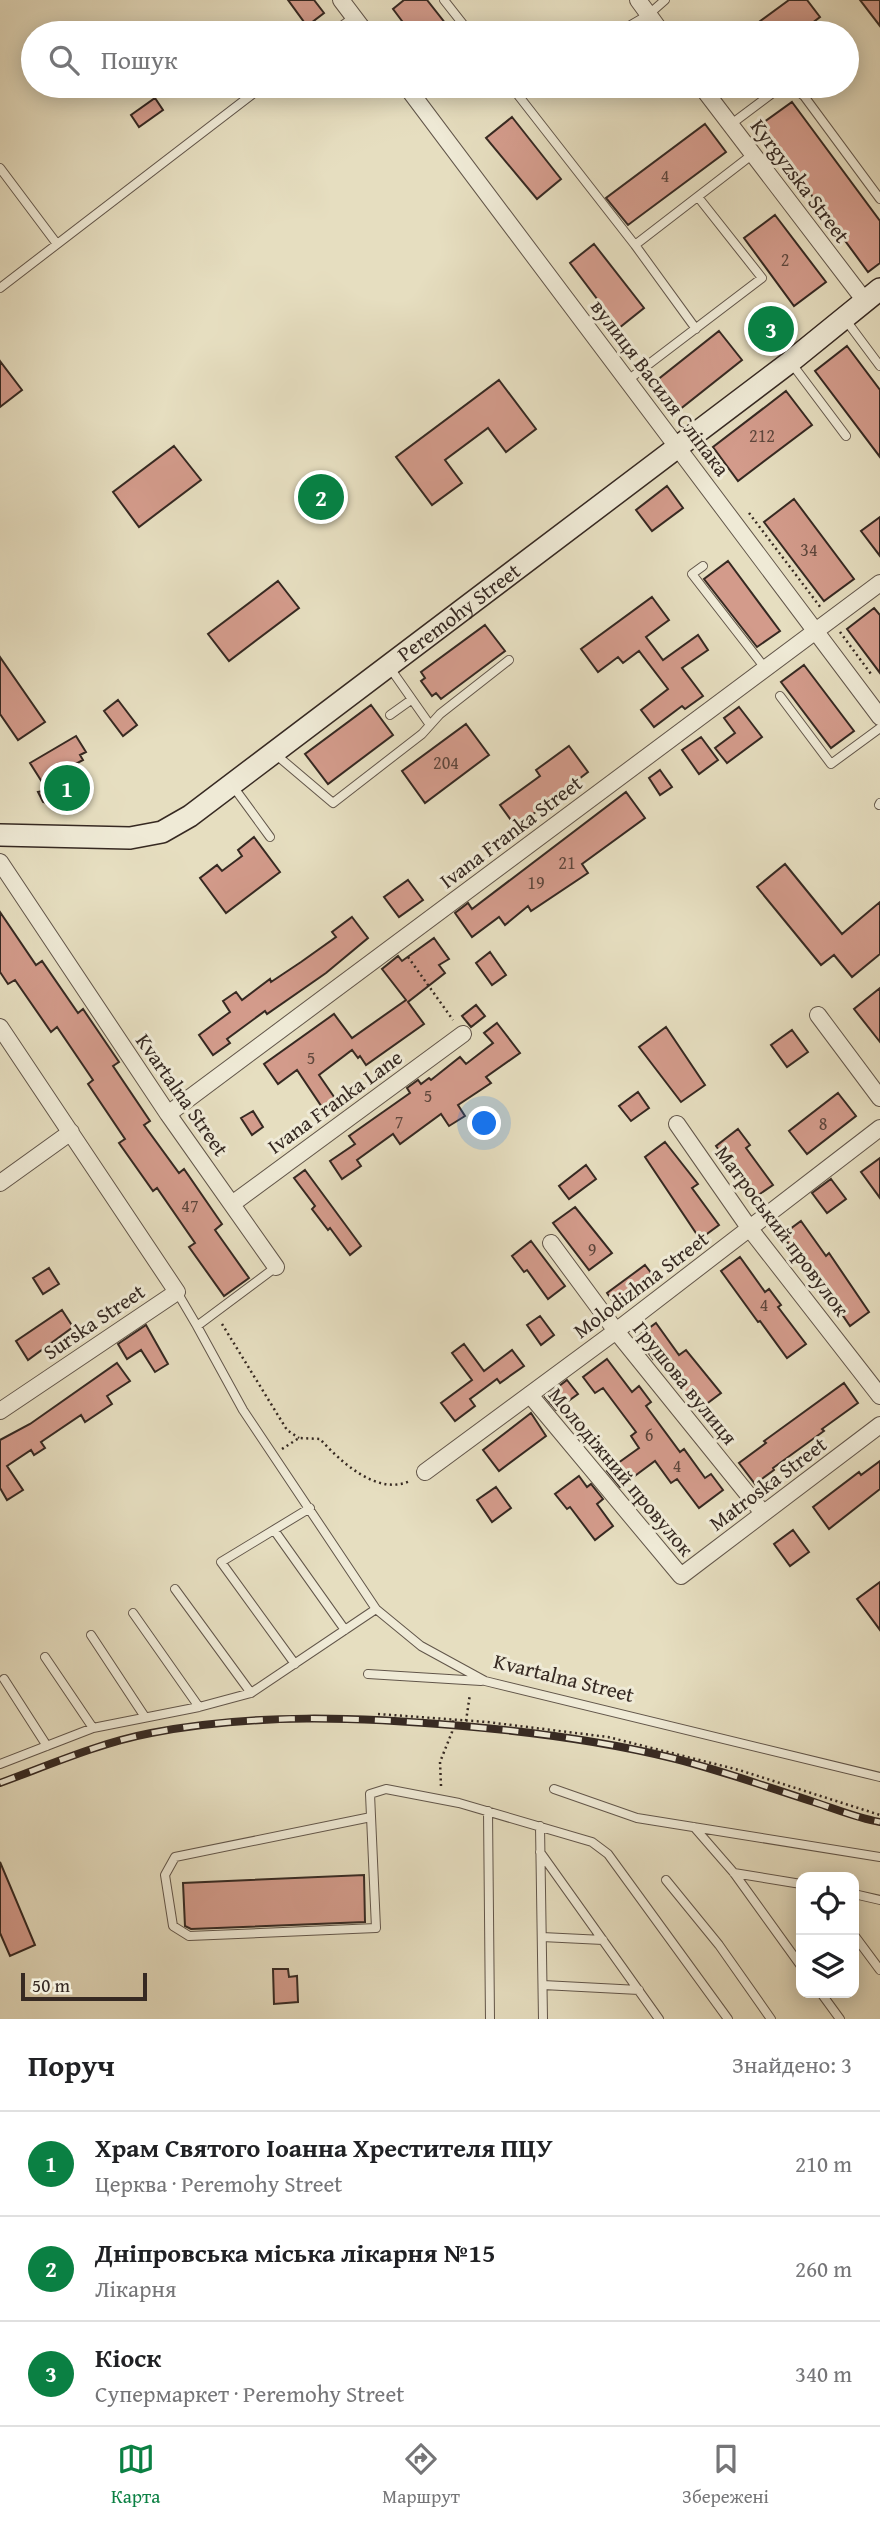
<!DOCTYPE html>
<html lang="uk">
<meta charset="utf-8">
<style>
body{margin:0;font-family:"Gentium Book Plus",serif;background:#f2f2f2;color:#202124}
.controls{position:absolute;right:21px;bottom:21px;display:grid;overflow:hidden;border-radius:14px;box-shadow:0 4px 18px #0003}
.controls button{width:63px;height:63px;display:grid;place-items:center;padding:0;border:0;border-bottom:2px solid #e0e0e0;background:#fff;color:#202124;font:35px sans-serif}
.scale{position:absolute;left:21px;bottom:18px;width:126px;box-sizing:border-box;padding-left:7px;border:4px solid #362922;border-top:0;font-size:19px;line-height:24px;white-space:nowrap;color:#362922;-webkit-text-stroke:5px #efead6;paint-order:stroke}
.you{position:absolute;left:485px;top:1124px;width:24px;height:24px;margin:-18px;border:5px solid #fff;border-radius:50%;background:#1a73e8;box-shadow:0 0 0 10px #1a73e833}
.badge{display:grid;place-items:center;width:46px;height:46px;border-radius:50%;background:#0b8043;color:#fff;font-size:23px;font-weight:700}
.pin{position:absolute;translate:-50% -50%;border:4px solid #fff;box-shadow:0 2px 7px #0006}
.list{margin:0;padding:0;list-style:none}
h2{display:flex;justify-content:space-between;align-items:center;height:91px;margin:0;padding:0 28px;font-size:30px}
h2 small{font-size:23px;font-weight:400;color:#757577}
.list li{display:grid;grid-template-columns:46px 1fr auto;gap:21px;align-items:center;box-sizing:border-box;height:105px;padding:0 28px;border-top:2px solid #e0e0e0}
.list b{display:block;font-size:26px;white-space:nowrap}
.list p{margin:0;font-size:23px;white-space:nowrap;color:#757577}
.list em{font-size:23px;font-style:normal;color:#757577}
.icon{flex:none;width:38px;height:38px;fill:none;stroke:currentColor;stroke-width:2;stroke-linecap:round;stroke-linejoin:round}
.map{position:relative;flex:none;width:880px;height:2019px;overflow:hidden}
.search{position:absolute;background:#fff;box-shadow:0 4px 18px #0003;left:21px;right:21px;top:21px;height:77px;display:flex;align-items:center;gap:18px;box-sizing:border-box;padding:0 24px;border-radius:38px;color:#757577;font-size:26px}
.sheet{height:406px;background:#fff}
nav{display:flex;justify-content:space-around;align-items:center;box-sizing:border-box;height:98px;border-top:2px solid #e0e0e0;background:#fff;font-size:19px;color:#757577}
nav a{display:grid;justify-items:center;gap:4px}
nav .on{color:#0b8043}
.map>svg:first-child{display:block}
.building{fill:#d39b8b;stroke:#362922;stroke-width:2}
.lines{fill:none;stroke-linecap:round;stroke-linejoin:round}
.lane-casing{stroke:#62564a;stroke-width:10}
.street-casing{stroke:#62564a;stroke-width:18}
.secondary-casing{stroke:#362922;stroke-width:24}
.path{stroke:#362922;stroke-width:2.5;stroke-dasharray:2 3.5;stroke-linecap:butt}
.lane{stroke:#efead6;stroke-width:8}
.street{stroke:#efead6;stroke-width:16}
.secondary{stroke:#efead6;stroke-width:21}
.rail-casing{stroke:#362922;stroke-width:8}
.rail{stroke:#efead6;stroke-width:5;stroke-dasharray:16;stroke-linecap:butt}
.labels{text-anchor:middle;stroke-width:6;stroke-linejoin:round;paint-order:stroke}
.number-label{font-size:18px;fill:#5d463c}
.street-label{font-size:21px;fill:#362922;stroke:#efead6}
</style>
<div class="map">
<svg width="880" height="2019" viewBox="0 0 880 2019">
<rect width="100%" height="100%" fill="#e6dec0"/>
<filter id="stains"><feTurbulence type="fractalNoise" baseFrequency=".00286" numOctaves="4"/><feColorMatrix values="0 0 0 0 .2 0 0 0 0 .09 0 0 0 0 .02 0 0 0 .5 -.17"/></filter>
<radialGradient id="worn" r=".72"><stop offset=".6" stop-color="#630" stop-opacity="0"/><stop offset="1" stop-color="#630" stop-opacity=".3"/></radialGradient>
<path class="building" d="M 288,0 L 314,0 L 324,13 L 307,26 Z
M 404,0 L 427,0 L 453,33 L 411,33 L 393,9 Z
M 789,0 L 807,0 L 820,17 L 807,27 L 812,33 L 744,33 Z
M 860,0 L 880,0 L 880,26 Z
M 155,98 L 163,110 L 139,127 L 131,115 Z
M 792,102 L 880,221 L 880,263 L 868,272 L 760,125 Z
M 512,117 L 561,179 L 537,199 L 486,138 Z
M 705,124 L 726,152 L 628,225 L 606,198 Z
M 775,215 L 826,282 L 794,306 L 744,238 Z
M 594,244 L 644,308 L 619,328 L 570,263 Z
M 774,315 L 785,330 L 769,342 L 757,328 Z
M 719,331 L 742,360 L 679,410 L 656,381 Z
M 847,346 L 880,390 L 880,457 L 815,371 Z
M 0,361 L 22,390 L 0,407 Z
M 499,380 L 536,429 L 506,452 L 488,428 L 445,460 L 462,483 L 432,505 L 396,457 Z
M 786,391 L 812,425 L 738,481 L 713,447 Z
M 174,446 L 201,480 L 139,527 L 113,492 Z
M 667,486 L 683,508 L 652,531 L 636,510 Z
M 794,499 L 854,579 L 824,601 L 764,522 Z
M 880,517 L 880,556 L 861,531 Z
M 728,561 L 780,631 L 757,647 L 704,579 Z
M 278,581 L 299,608 L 229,661 L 208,634 Z
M 652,597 L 669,620 L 646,637 L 663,660 L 698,635 L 708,650 L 682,668 L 703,696 L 685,709 L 682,706 L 654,727 L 641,710 L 668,689 L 639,651 L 623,663 L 618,657 L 598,672 L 581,649 Z
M 874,608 L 880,615 L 880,673 L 847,629 Z
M 485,625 L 505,651 L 441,699 L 436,693 L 432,696 L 421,681 L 425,678 L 421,672 Z
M 0,657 L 45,722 L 18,740 L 0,714 Z
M 804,665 L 854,731 L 831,748 L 781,682 Z
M 118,700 L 137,725 L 123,736 L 104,711 Z
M 371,705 L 393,735 L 328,784 L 305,754 Z
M 739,707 L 762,737 L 727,763 L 715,748 L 735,733 L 724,718 Z
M 466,724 L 489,755 L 425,803 L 402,771 Z
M 76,736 L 86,752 L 80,755 L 83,760 L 42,782 L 30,763 Z
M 701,737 L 718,760 L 699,774 L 682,750 Z
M 569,746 L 588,772 L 516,827 L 500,805 L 540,776 L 536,770 Z
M 660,770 L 672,787 L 660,795 L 649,778 Z
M 83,782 L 86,797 L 50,804 L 43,802 L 38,792 Z
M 626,792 L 645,818 L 582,864 L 588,873 L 531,911 L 528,906 L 505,925 L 499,917 L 472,937 L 455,913 L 468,903 L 472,909 Z
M 254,837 L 280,872 L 226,913 L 200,878 L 217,865 L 222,871 L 242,856 L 238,850 Z
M 785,864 L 842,934 L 880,902 L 880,954 L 852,977 L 834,955 L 821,965 L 757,887 Z
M 408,880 L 423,900 L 399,917 L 384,897 Z
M 0,912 L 36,965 L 42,961 L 78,1013 L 83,1009 L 119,1062 L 113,1066 L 150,1121 L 144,1125 L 179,1173 L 184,1169 L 222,1224 L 215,1230 L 249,1278 L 224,1296 L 189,1247 L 195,1243 L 157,1188 L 153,1191 L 119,1143 L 125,1139 L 88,1084 L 93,1080 L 57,1027 L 51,1032 L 15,980 L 8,984 L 0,972 Z
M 352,917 L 368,938 L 326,973 L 267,1014 L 265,1011 L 227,1039 L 230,1043 L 213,1055 L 199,1035 L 230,1012 L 223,1001 L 236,992 L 242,1000 L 270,979 L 271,982 L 301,962 L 336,937 L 332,932 Z
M 434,938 L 449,959 L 439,965 L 445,973 L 408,1002 L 424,1024 L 366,1065 L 360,1056 L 358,1058 L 352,1050 L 319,1075 L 341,1107 L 328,1116 L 297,1070 L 278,1084 L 264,1064 L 334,1014 L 352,1038 L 406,1000 L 382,969 L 398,956 L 402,961 Z
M 490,952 L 506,975 L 492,985 L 476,963 Z
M 880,988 L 880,1042 L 854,1009 Z
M 476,1005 L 485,1016 L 471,1027 L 462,1016 Z
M 497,1023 L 520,1053 L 486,1077 L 491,1083 L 458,1105 L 465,1116 L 449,1126 L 441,1114 L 400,1144 L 393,1134 L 357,1160 L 361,1166 L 342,1179 L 330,1161 L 355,1144 L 349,1136 L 410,1093 L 407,1088 L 418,1080 L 421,1084 L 429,1078 L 431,1080 L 460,1057 L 466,1064 L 493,1043 L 484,1033 Z
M 666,1027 L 705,1085 L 681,1102 L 639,1047 Z
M 792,1030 L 808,1052 L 787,1067 L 771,1045 Z
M 638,1092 L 649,1108 L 631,1121 L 619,1106 Z
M 838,1093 L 856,1116 L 807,1154 L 789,1131 Z
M 253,1111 L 263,1127 L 252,1135 L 241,1118 Z
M 738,1129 L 750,1145 L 746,1148 L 773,1185 L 754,1198 L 716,1146 Z
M 665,1142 L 698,1184 L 692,1188 L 719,1225 L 700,1239 L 645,1157 Z
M 880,1158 L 880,1198 L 861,1172 Z
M 586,1165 L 596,1179 L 569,1199 L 559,1186 Z
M 305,1170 L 361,1246 L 350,1255 L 330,1228 L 328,1230 L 312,1209 L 315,1206 L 294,1178 Z
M 831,1179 L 846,1199 L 827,1213 L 812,1193 Z
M 575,1207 L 612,1253 L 589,1270 L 553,1223 Z
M 801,1221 L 826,1256 L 829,1253 L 869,1312 L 850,1326 L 801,1254 L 798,1256 L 782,1235 Z
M 531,1241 L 565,1286 L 548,1299 L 527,1270 L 524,1272 L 512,1256 Z
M 740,1257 L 765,1292 L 769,1289 L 781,1305 L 778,1307 L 806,1344 L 787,1358 L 760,1321 L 758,1322 L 721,1271 Z
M 645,1265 L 655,1278 L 616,1306 L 607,1293 Z
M 49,1268 L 59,1284 L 43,1294 L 33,1278 Z
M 62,1310 L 73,1327 L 28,1360 L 16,1341 Z
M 540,1316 L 554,1335 L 541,1345 L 527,1325 Z
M 656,1323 L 679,1355 L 686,1350 L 721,1393 L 697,1411 L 658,1355 L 653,1359 L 637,1337 Z
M 146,1325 L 168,1364 L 155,1372 L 141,1350 L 127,1359 L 118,1344 Z
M 464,1344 L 484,1371 L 512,1350 L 524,1366 L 500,1383 L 497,1379 L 470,1399 L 475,1406 L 455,1421 L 441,1403 L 472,1380 L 452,1353 Z
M 607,1359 L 632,1392 L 639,1386 L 651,1402 L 646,1406 L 680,1452 L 684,1449 L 705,1478 L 711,1474 L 723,1490 L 699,1508 L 677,1479 L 671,1483 L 655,1461 L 620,1487 L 607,1471 L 639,1448 L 631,1436 L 636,1432 L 603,1388 L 595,1393 L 583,1377 Z
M 117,1363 L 130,1381 L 107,1396 L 112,1404 L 85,1422 L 81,1415 L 41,1442 L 45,1448 L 34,1455 L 31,1450 L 7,1466 L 23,1490 L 7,1500 L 0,1488 L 0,1440 L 30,1424 Z
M 567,1380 L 578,1394 L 556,1410 L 545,1397 Z
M 844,1383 L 858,1403 L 822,1429 L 824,1431 L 773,1468 L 774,1470 L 755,1484 L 739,1463 L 766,1443 L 764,1441 Z
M 531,1413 L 546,1436 L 499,1471 L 483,1450 Z
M 880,1461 L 880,1489 L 829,1529 L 813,1507 L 859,1472 L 861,1475 Z
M 579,1476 L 587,1487 L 591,1484 L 603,1499 L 597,1504 L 613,1526 L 595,1540 L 570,1507 L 567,1509 L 555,1494 Z
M 496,1487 L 511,1508 L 492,1522 L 477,1500 Z
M 793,1530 L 809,1552 L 790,1566 L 774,1544 Z
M 880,1582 L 880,1630 L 857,1599 Z
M 0,1862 L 35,1945 L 10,1956 L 0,1933 Z
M 364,1875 L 365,1922 L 191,1929 L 185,1926 L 183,1883 Z
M 273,1969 L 288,1969 L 289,1977 L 297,1976 L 298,2002 L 274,2004 Z"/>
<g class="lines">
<defs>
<path id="lane" d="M 444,0 L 470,33
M 332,33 L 354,17
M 617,33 L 648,15 L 665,0
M 511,86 L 635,245
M 517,93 L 529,86
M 730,125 L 778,89 L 792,87 L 804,96 L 880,199
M 0,168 L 57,244
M 0,288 L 263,86
M 845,319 L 880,366
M 696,329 L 635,245 L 753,154
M 792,364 L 846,436
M 628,380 L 762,278 L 698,197
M 703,566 L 692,574 L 765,668
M 390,668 L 430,725
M 780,696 L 831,764 L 880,728
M 390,715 L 411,700
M 274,753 L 333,803 L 422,734 L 440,714 L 509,660
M 232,785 L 270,837
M 879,805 L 880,803
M 177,1292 L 197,1326 L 276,1267
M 197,1326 L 243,1410 L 376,1609 L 421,1646 L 485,1681 L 880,1777
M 274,1530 L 345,1630
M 175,1589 L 251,1693
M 133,1613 L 199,1707
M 91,1635 L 145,1717
M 45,1657 L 93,1728
M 295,1664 L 221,1562 L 310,1508
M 368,1674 L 481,1681
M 4,1679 L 47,1746
M 0,1764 L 93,1728 L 199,1707 L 251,1693 L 376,1609
M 554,1789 L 637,1818 L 880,1857
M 488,1811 L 490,2019
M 371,1817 L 175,1857 L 165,1875 L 173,1926 L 189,1936 L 376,1928 L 370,1794 L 386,1789 L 459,1803 L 592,1842 L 608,1854 L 728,2019
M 540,1826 L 543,2019
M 694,1827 L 734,1873 L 801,1966
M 540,1852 L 659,2019
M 734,1873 L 801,1884
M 666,1880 L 719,1945 L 771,2019
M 854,1894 L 880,1900
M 854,1935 L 880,1970
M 542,1937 L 603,1940
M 543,1985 L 639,1990
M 821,1993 L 840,2019"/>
<path id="street" d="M 341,0 L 366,33
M 638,0 L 662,33
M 406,86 L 880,717
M 701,86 L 865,301
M 0,862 L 168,1114 L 276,1267
M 818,1015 L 880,1098
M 0,1027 L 177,1292 L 0,1411
M 168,1114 L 880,583
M 677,1124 L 750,1229 L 880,1396
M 0,1183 L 71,1132
M 232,1204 L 463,1034
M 551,1243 L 616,1331 L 763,1513
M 530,1395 L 681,1576 L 880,1425
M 425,1472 L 616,1331 L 880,1128"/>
<g id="secondary">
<path id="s1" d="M 0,835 L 130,838 L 162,832 L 190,816 L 790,362 L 880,289"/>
</g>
</defs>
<use href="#lane" class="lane-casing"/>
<use href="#street" class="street-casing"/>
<use href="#secondary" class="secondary-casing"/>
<path class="path" d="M 749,513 L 821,608
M 840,632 L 871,674
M 408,957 L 453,1020
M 222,1324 L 287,1430 L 299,1438
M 282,1449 L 299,1438 L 320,1439 C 341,1462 377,1496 410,1481
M 378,1714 L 487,1722 L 608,1737 L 739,1770 L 880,1815
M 466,1721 L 470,1694
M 441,1786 L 440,1762 L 452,1732 L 453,1720"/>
<use href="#lane" class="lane"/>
<use href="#street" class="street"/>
<use href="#secondary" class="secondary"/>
<defs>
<path id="rail" d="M 0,1783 C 49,1765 99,1743 151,1733 C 255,1713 358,1717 463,1726 C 533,1732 603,1741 672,1758 C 720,1770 767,1787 814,1802 C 836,1809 857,1818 880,1822"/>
</defs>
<use href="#rail" class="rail-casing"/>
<use href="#rail" class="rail"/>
</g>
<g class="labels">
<g class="number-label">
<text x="665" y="182">4</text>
<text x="785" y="266">2</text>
<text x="762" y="442">212</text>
<text x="809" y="556">34</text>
<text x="446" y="769">204</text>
<text x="567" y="869">21</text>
<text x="536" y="889">19</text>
<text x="311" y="1064">5</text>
<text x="428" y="1102">5</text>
<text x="399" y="1128">7</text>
<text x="823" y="1130">8</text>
<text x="190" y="1212">47</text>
<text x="592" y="1256">9</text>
<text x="764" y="1311">4</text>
<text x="649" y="1441">6</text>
<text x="677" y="1472">4</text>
</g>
<g class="street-label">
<text transform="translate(800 181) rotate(53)" y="7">Kyrgyzska Street</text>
<text transform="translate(660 388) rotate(53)" y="7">вулиця Василя Сліпака</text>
<text dy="7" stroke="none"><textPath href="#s1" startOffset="532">Peremohy Street</textPath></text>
<text transform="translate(511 832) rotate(-37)" y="7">Ivana Franka Street</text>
<text transform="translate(182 1095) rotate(55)" y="7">Kvartalna Street</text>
<text transform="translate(335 1102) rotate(-36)" y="7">Ivana Franka Lane</text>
<text transform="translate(782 1231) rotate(53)" y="7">Матроський провулок</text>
<text transform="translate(641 1285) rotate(-37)" y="7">Molodizhna Street</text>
<text transform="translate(94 1322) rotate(-34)" y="7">Surska Street</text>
<text transform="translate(685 1383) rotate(51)" y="7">Грушова вулиця</text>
<text transform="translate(621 1472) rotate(50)" y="7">Молодіжний провулок</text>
<text transform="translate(768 1484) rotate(-37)" y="7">Matroska Street</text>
<text transform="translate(564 1678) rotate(14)" y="7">Kvartalna Street</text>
</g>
</g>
<rect width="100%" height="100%" filter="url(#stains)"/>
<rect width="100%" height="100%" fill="url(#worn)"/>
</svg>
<div class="controls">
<button><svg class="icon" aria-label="locate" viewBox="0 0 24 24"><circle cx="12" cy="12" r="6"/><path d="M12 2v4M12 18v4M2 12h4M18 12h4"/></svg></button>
<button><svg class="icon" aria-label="layers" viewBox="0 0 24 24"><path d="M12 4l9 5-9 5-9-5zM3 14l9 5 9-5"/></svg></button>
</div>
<div class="scale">50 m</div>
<div class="you"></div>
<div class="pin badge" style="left:67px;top:788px">1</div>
<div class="pin badge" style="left:321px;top:497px">2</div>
<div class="pin badge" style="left:771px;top:329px">3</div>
<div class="search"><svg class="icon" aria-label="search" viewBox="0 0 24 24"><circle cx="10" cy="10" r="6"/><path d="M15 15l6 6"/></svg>Пошук</div>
</div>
<section class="sheet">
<h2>Поруч<small>Знайдено: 3</small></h2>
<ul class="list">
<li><span class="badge">1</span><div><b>Храм Святого Іоанна Хрестителя ПЦУ</b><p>Церква · Peremohy Street</p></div><em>210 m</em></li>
<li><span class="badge">2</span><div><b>Дніпровська міська лікарня №15</b><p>Лікарня</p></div><em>260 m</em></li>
<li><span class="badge">3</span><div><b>Кіоск</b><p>Супермаркет · Peremohy Street</p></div><em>340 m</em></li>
</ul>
</section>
<nav>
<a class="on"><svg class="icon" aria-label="map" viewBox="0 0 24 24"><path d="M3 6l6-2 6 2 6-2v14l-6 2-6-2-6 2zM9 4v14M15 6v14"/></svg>Карта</a>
<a><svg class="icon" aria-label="directions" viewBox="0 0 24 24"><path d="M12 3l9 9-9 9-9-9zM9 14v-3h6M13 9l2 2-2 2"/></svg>Маршрут</a>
<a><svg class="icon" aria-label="saved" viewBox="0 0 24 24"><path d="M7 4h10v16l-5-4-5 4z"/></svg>Збережені</a>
</nav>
